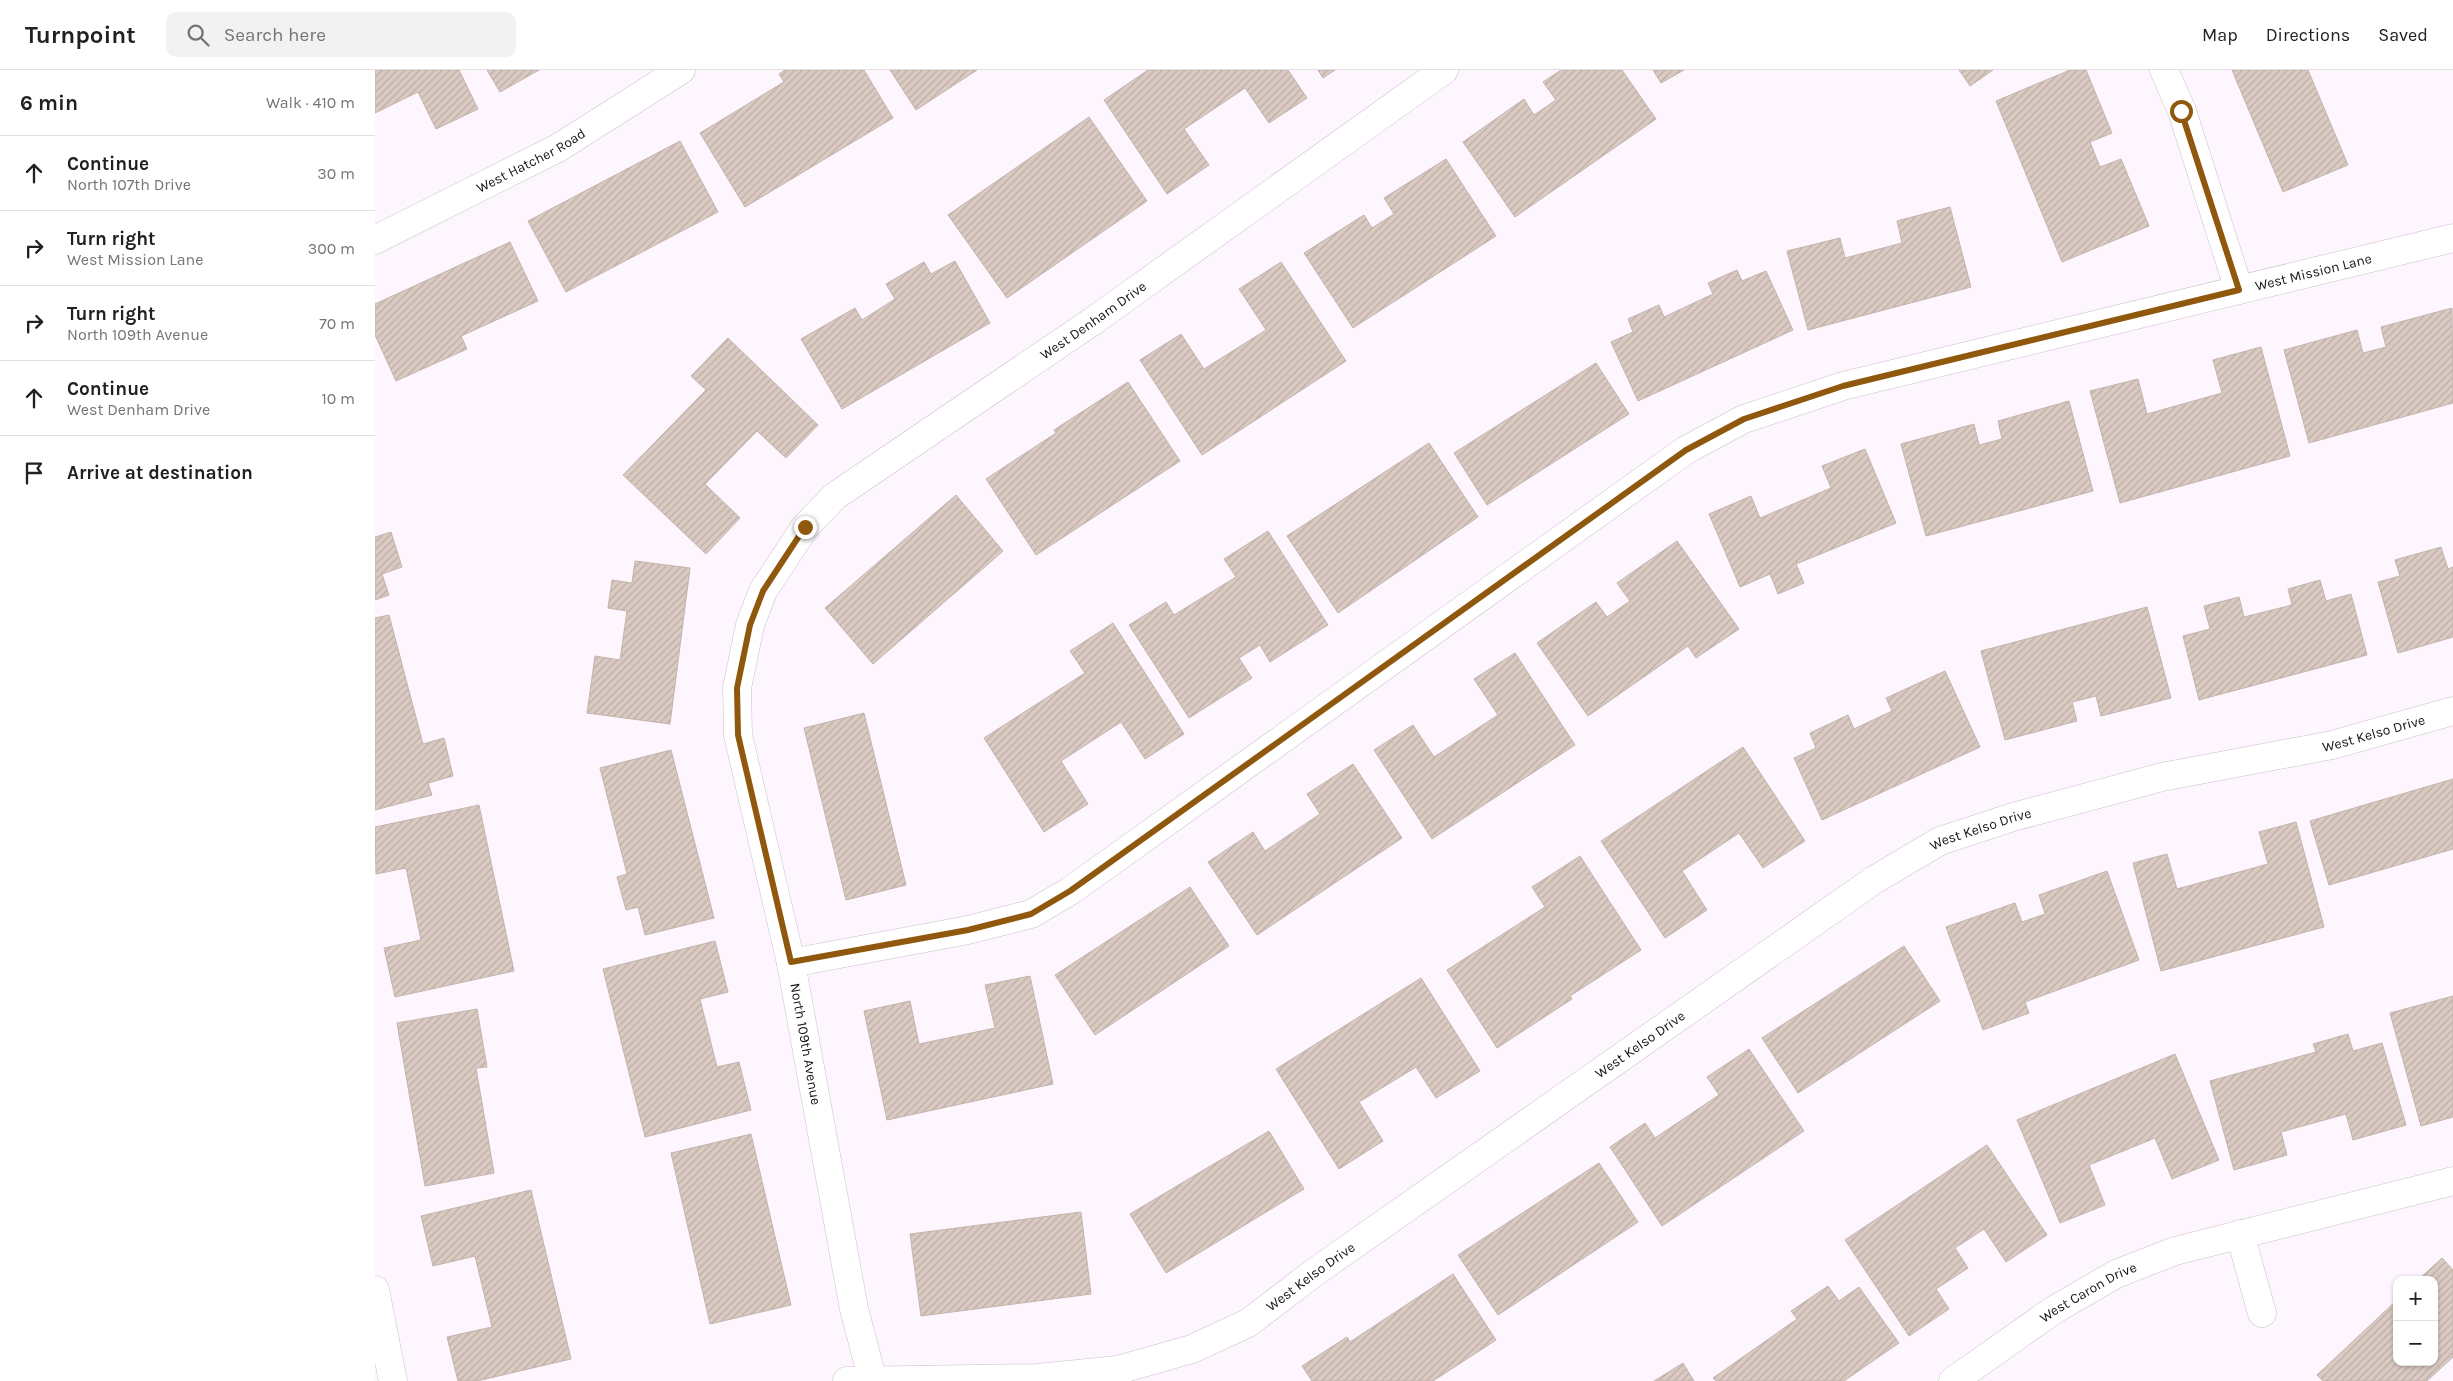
<!DOCTYPE html>
<meta charset="utf-8">
<style>
body{margin:0;font-family:Karla,sans-serif;background:#f2f2f2;color:#202124}
.controls{position:absolute;right:15px;bottom:15px;display:grid;overflow:hidden;border-radius:10px;box-shadow:0 1px 4px #0004}
.controls button{width:45px;height:45px;display:grid;place-items:center;padding:0;border:0;border-bottom:1px solid #e0e0e0;background:#fff;color:#202124;font:25px sans-serif}
.stop{position:absolute;width:15px;height:15px;margin:-11px;border:4px solid #8f580d;border-radius:50%;background:#fff}
.stop.end{background:#8f580d;border-color:#fff;box-shadow:0 1px 5px #0008}
.list{margin:0;padding:0;list-style:none}
h2{display:flex;justify-content:space-between;align-items:center;height:65px;margin:0;padding:0 20px;font-size:21px}
h2 small{font-size:16px;font-weight:400;color:#757577}
.list li{display:grid;grid-template-columns:32px 1fr auto;gap:15px;align-items:center;box-sizing:border-box;height:75px;padding:0 20px;border-top:1px solid #e0e0e0}
.list b{display:block;font-size:19px;white-space:nowrap}
.list p{margin:0;font-size:16px;white-space:nowrap;color:#757577}
.list em{font-size:16px;font-style:normal;color:#757577}
.icon{flex:none;width:28px;height:28px;fill:none;stroke:currentColor;stroke-width:2;stroke-linecap:round;stroke-linejoin:round}
.map{position:relative;flex:none;width:2078px;height:1311px;overflow:hidden}
header{display:flex;align-items:center;gap:30px;box-sizing:border-box;height:70px;padding:0 25px;background:#fff;border-bottom:1px solid #e0e0e0}
header strong{font-size:24px}
nav{display:flex;gap:28px;margin-inline-start:auto;font-size:18px}
.search{width:350px;height:45px;background:#f2f2f2;display:flex;align-items:center;gap:12px;box-sizing:border-box;padding:0 18px;border-radius:10px;color:#757577;font-size:19px}
main{display:flex}
aside{flex:1;background:#fff}
.map>svg:first-child{display:block}
.building{fill:url(#building-hatch);stroke:#c3b3ac}
.lines{fill:none;stroke-linecap:round;stroke-linejoin:round}
.street-casing{stroke:#cabfcb;stroke-width:29}
.street{stroke:#fff;stroke-width:28}
.route{stroke:#8f580d;stroke-width:6}
.labels{text-anchor:middle;stroke-width:5;stroke-linejoin:round;paint-order:stroke}
.street-label{font-size:14px;fill:#171318;stroke:#fff}
</style>
<header>
<strong>Turnpoint</strong>
<div class="search"><svg class="icon" aria-label="search" viewBox="0 0 24 24"><circle cx="10" cy="10" r="6"/><path d="M15 15l6 6"/></svg>Search here</div>
<nav><a>Map</a><a>Directions</a><a>Saved</a></nav>
</header>
<main>
<aside>
<h2>6 min<small>Walk · 410 m</small></h2>
<ul class="list">
<li><svg class="icon" aria-label="ahead" viewBox="0 0 24 24"><path d="M12 20V5M6 11l6-6 6 6"/></svg><div><b>Continue</b><p>North 107th Drive</p></div><em>30 m</em></li>
<li><svg class="icon" aria-label="right" viewBox="0 0 24 24"><path d="M7 20v-9h11M14 6l5 5-5 5"/></svg><div><b>Turn right</b><p>West Mission Lane</p></div><em>300 m</em></li>
<li><svg class="icon" aria-label="right" viewBox="0 0 24 24"><path d="M7 20v-9h11M14 6l5 5-5 5"/></svg><div><b>Turn right</b><p>North 109th Avenue</p></div><em>70 m</em></li>
<li><svg class="icon" aria-label="ahead" viewBox="0 0 24 24"><path d="M12 20V5M6 11l6-6 6 6"/></svg><div><b>Continue</b><p>West Denham Drive</p></div><em>10 m</em></li>
<li><svg class="icon" aria-label="arrive" viewBox="0 0 24 24"><path d="M6 21V4h12l-3 4 3 4H6"/></svg><div><b>Arrive at destination</b></div></li>
</ul>
</aside>
<div class="map">
<svg width="2078" height="1311" viewBox="0 0 2078 1311">
<defs>
<pattern id="building-hatch" width="6" height="6" patternUnits="userSpaceOnUse" patternTransform="scale(1.25)"><rect width="6" height="6" fill="#dacac2"/><path d="M-1 1l2-2M0 6l6-6M5 7l2-2" fill="none" stroke="#baada6"/></pattern>
</defs>
<rect width="100%" height="100%" fill="#fef6fe"/>
<path class="building" d="M 0,0 L 84,0 L 103,39 L 61,59 L 43,22 L 0,43 Z
M 112,0 L 164,0 L 125,22 Z
M 410,0 L 489,0 L 518,48 L 370,137 L 325,63 L 409,12 L 404,4 Z
M 515,0 L 602,0 L 541,40 Z
M 773,0 L 913,0 L 932,28 L 894,53 L 870,18 L 809,59 L 834,95 L 792,124 L 729,30 Z
M 943,0 L 960,0 L 948,8 Z
M 1186,0 L 1247,0 L 1281,49 L 1140,147 L 1088,72 L 1149,29 L 1159,45 L 1181,30 L 1168,12 Z
M 1278,0 L 1309,0 L 1286,13 Z
M 1584,0 L 1618,0 L 1595,16 Z
M 1695,0 L 1711,0 L 1737,63 L 1715,72 L 1725,97 L 1746,89 L 1774,156 L 1687,192 L 1621,31 Z
M 1857,0 L 1933,0 L 1973,95 L 1908,122 Z
M 714,47 L 772,131 L 632,228 L 573,145 Z
M 305,71 L 343,142 L 191,222 L 153,151 Z
M 1071,89 L 1121,166 L 978,258 L 929,183 L 989,145 L 997,158 L 1019,144 L 1009,128 Z
M 1575,137 L 1596,217 L 1433,260 L 1412,181 L 1465,168 L 1470,188 L 1527,173 L 1522,151 Z
M 135,172 L 163,231 L 86,266 L 92,279 L 21,311 L 0,265 L 0,234 Z
M 580,191 L 615,253 L 467,339 L 426,269 L 480,238 L 487,250 L 520,229 L 511,214 L 549,192 L 556,204 Z
M 906,192 L 971,291 L 827,385 L 765,290 L 806,264 L 829,299 L 891,260 L 864,219 Z
M 1362,200 L 1367,211 L 1391,201 L 1418,260 L 1263,331 L 1236,272 L 1258,262 L 1253,249 L 1284,235 L 1289,247 L 1338,224 L 1333,213 Z
M 2077,238 L 2078,333 L 1934,373 L 1909,280 L 1982,260 L 1988,283 L 2011,277 L 2006,257 Z
M 353,268 L 443,355 L 411,388 L 382,361 L 330,414 L 365,448 L 331,484 L 248,405 L 331,320 L 316,306 Z
M 1886,277 L 1915,386 L 1745,433 L 1715,321 L 1763,309 L 1772,344 L 1847,323 L 1838,290 Z
M 1221,293 L 1254,344 L 1112,435 L 1079,383 Z
M 753,312 L 805,391 L 661,485 L 611,409 L 681,363 L 679,360 Z
M 1694,331 L 1718,421 L 1551,466 L 1526,374 L 1599,354 L 1604,375 L 1627,369 L 1623,351 Z
M 1054,373 L 1103,447 L 963,543 L 912,466 Z
M 1490,379 L 1521,453 L 1421,494 L 1429,513 L 1403,524 L 1395,504 L 1365,517 L 1334,444 L 1376,426 L 1385,448 L 1456,418 L 1447,396 Z
M 581,425 L 628,481 L 498,594 L 450,538 Z
M 893,461 L 953,555 L 895,592 L 885,575 L 864,588 L 877,608 L 814,648 L 754,555 L 791,532 L 799,545 L 861,507 L 849,489 Z
M 16,462 L 27,497 L 7,504 L 14,525 L 0,530 L 0,467 Z
M 1302,471 L 1364,559 L 1321,588 L 1313,576 L 1213,646 L 1162,573 L 1221,532 L 1232,547 L 1255,531 L 1242,513 Z
M 2066,477 L 2073,499 L 2078,497 L 2078,567 L 2023,583 L 2003,512 L 2025,506 L 2020,490 Z
M 260,491 L 315,498 L 295,654 L 212,643 L 220,586 L 245,590 L 252,541 L 233,538 L 237,510 L 257,513 Z
M 1945,510 L 1951,531 L 1976,524 L 1992,585 L 1824,630 L 1808,566 L 1835,559 L 1829,536 L 1864,527 L 1869,547 L 1917,535 L 1913,519 Z
M 1772,537 L 1796,628 L 1726,646 L 1721,626 L 1697,632 L 1702,651 L 1630,670 L 1606,581 Z
M 14,545 L 48,674 L 69,668 L 78,706 L 53,713 L 57,725 L 0,740 L 0,548 Z
M 738,553 L 809,664 L 770,689 L 746,652 L 686,691 L 713,734 L 669,762 L 609,668 L 710,603 L 695,581 Z
M 1140,583 L 1200,675 L 1057,769 L 999,680 L 1038,655 L 1059,687 L 1123,645 L 1099,609 Z
M 1570,601 L 1605,677 L 1447,750 L 1419,688 L 1441,678 L 1435,663 L 1473,645 L 1479,659 L 1517,641 L 1511,628 Z
M 489,643 L 531,815 L 471,830 L 429,658 Z
M 1368,677 L 1430,771 L 1388,798 L 1364,763 L 1307,801 L 1332,840 L 1290,868 L 1226,771 Z
M 296,680 L 339,848 L 270,865 L 263,837 L 251,840 L 242,807 L 252,804 L 225,698 Z
M 978,694 L 1027,768 L 882,865 L 833,792 L 878,762 L 890,781 L 945,744 L 932,724 Z
M 2078,709 L 2078,779 L 1954,815 L 1935,751 Z
M 104,735 L 139,901 L 20,927 L 9,878 L 46,870 L 31,798 L 1,804 L 0,757 Z
M 1921,752 L 1949,857 L 1786,901 L 1758,793 L 1792,784 L 1802,819 L 1893,794 L 1884,762 Z
M 1205,786 L 1266,880 L 1195,926 L 1197,929 L 1122,978 L 1072,900 L 1170,837 L 1157,817 Z
M 1732,801 L 1764,890 L 1650,932 L 1654,943 L 1608,960 L 1571,857 L 1640,833 L 1647,852 L 1670,844 L 1664,825 Z
M 815,817 L 854,876 L 720,965 L 680,905 Z
M 340,871 L 353,922 L 325,929 L 342,997 L 364,992 L 376,1040 L 270,1067 L 228,899 Z
M 1529,876 L 1565,931 L 1423,1023 L 1387,968 Z
M 655,906 L 678,1014 L 512,1050 L 489,941 L 535,931 L 544,974 L 620,958 L 610,915 Z
M 1046,908 L 1105,1001 L 1061,1028 L 1041,997 L 984,1032 L 1008,1071 L 964,1099 L 901,999 Z
M 2078,926 L 2078,1047 L 2046,1056 L 2015,943 Z
M 102,939 L 112,997 L 101,998 L 119,1103 L 50,1116 L 22,953 Z
M 1973,964 L 1978,981 L 2007,973 L 2031,1055 L 1978,1070 L 1971,1044 L 1906,1062 L 1912,1085 L 1859,1100 L 1835,1011 L 1941,982 L 1938,974 Z
M 1374,979 L 1429,1061 L 1287,1156 L 1235,1077 L 1270,1053 L 1280,1068 L 1344,1025 L 1332,1007 Z
M 1800,984 L 1844,1090 L 1797,1109 L 1780,1068 L 1714,1095 L 1730,1135 L 1685,1153 L 1642,1050 Z
M 894,1061 L 929,1119 L 791,1203 L 755,1144 Z
M 376,1064 L 416,1235 L 335,1254 L 296,1083 Z
M 1612,1075 L 1672,1165 L 1631,1192 L 1609,1159 L 1580,1178 L 1593,1198 L 1561,1219 L 1574,1239 L 1534,1266 L 1470,1170 Z
M 1224,1093 L 1263,1152 L 1123,1245 L 1083,1185 Z
M 156,1120 L 196,1289 L 102,1311 L 83,1311 L 72,1267 L 117,1257 L 100,1186 L 58,1196 L 46,1146 Z
M 706,1142 L 716,1224 L 546,1246 L 535,1164 Z
M 2067,1188 L 2078,1200 L 2078,1287 L 2052,1311 L 1948,1311 L 1942,1305 L 2022,1230 L 2022,1292 L 2059,1292 L 2059,1210 L 2043,1210 Z
M 1078,1204 L 1121,1270 L 1058,1311 L 937,1311 L 927,1296 L 972,1267 L 975,1272 Z
M 1453,1216 L 1464,1231 L 1484,1217 L 1524,1273 L 1469,1311 L 1341,1311 L 1338,1308 L 1422,1249 L 1416,1241 Z
M 1308,1293 L 1319,1311 L 1279,1311 Z"/>
<g class="lines">
<defs>
<g id="street">
<path d="M 1789,0 L 1807,41 L 1864,220"/>
<path id="s1" d="M 0,170 L 183,78 L 306,0"/>
<path id="s2" d="M 416,893 L 593,860 L 656,844 L 695,821 L 1311,380 L 1369,349 L 1468,316 L 2078,168"/>
<path d="M 1865,1164 L 1887,1243"/>
<path d="M 0,1220 L 18,1311"/>
<path id="s3" d="M 472,1311 L 662,1308 L 743,1300 L 817,1279 L 873,1253 L 940,1202 L 1499,810 L 1565,771 L 1638,747 L 1787,707 L 1957,675 L 2078,641"/>
<path id="s4" d="M 498,1311 L 479,1239 L 416,893 L 363,665 L 362,618 L 375,555 L 388,521 L 430,457 L 460,426 L 718,251 L 1069,0"/>
<path id="s5" d="M 1578,1311 L 1679,1240 L 1741,1204 L 1800,1181 L 2078,1111"/>
</g>
</defs>
<use href="#street" class="street-casing"/>
<use href="#street" class="street"/>
</g>
<g class="lines">
<path class="route" d="M 430,457 L 388,521 L 375,555 L 362,618 L 363,665 L 416,892 L 593,860 L 656,844 L 695,821 L 1311,380 L 1369,349 L 1468,316 L 1864,220 L 1806,41"/>
</g>
<g class="labels">
<g class="street-label">
<text dy="5" stroke="none"><textPath href="#s1" startOffset="175">West Hatcher Road</textPath></text>
<text dy="5" stroke="none"><textPath href="#s2" startOffset="1702">West Mission Lane</textPath></text>
<text dy="5" stroke="none"><textPath href="#s4" startOffset="1240">West Denham Drive</textPath></text>
<text dy="5" stroke="none"><textPath href="#s3" startOffset="1701">West Kelso Drive</textPath></text>
<text dy="5" stroke="none"><textPath href="#s3" startOffset="1296">West Kelso Drive</textPath></text>
<text transform="translate(431 974) rotate(80)" y="5">North 109th Avenue</text>
<text dy="5" stroke="none"><textPath href="#s3" startOffset="891">West Kelso Drive</textPath></text>
<text dy="5" stroke="none"><textPath href="#s3" startOffset="488">West Kelso Drive</textPath></text>
<text dy="5" stroke="none"><textPath href="#s5" startOffset="162">West Caron Drive</textPath></text>
</g>
</g>
</svg>
<div class="controls">
<button>+</button>
<button>−</button>
</div>
<div class="stop" style="left:1806px;top:41px"></div>
<div class="stop end" style="left:430px;top:457px"></div>
</div>
</main>
